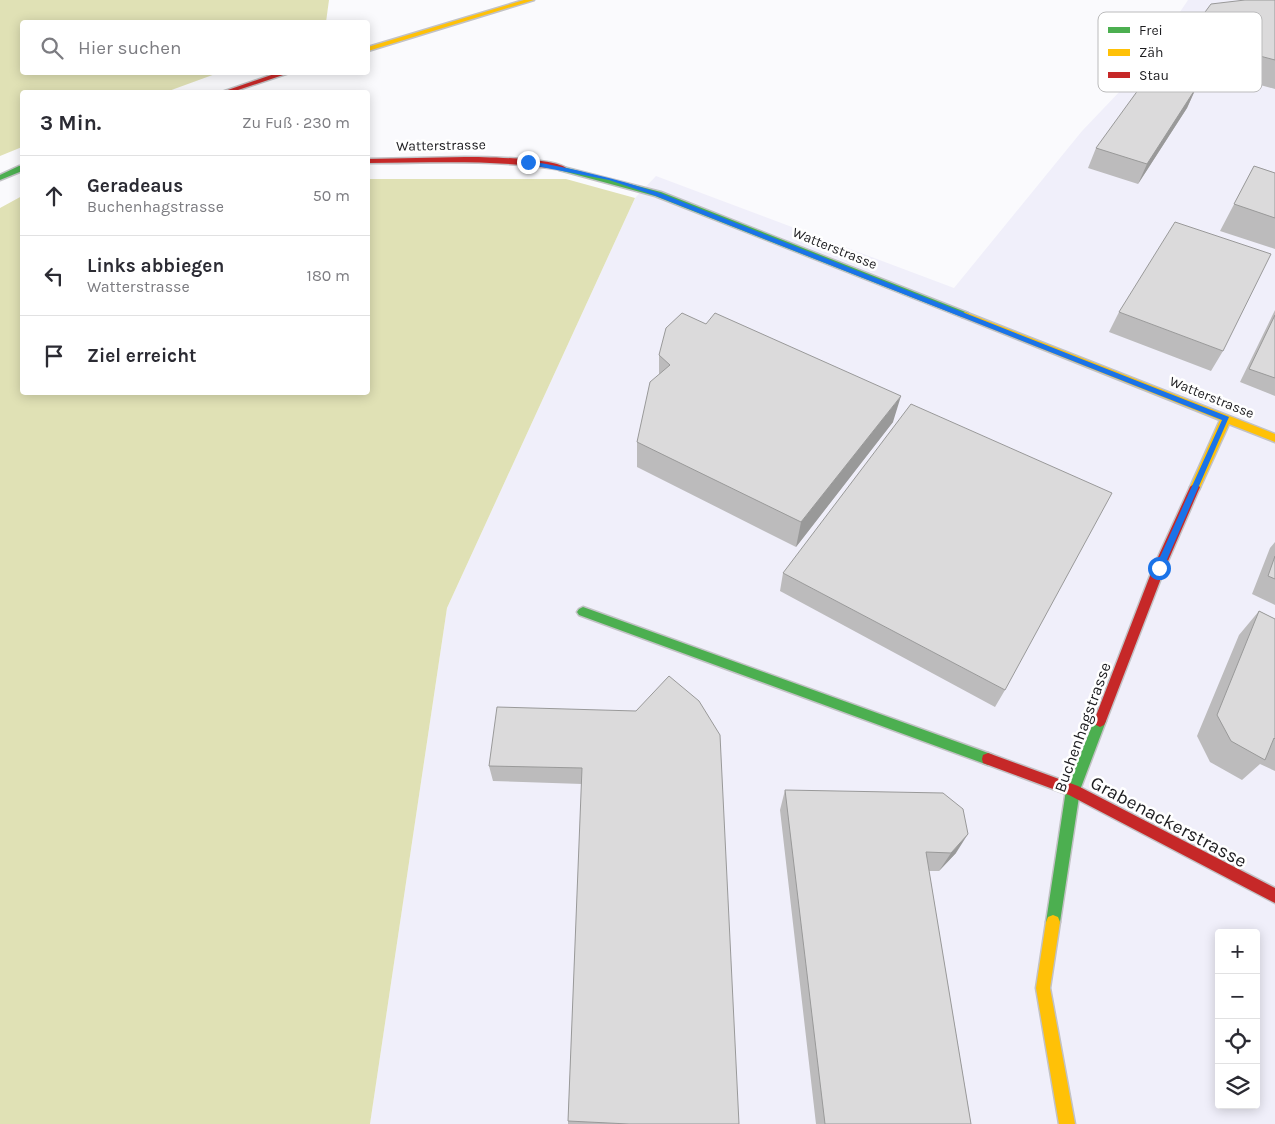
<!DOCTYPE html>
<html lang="de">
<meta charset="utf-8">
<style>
body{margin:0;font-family:Karla,sans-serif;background:#f7f7f7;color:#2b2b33}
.controls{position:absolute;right:15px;bottom:15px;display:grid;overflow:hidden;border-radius:5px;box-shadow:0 2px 12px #0003}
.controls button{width:45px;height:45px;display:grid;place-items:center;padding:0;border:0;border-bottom:1px solid #e1e1e2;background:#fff;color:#2b2b33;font:25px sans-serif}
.stop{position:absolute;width:15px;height:15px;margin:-11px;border:4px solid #1a73e8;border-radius:50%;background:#fff}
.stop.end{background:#1a73e8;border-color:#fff;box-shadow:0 1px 5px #0008}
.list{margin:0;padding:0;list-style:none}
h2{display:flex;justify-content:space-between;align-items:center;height:65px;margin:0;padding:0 20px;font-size:21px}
h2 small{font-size:16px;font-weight:400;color:#7c7c81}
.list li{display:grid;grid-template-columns:32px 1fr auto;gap:15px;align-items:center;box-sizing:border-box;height:80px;padding:0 20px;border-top:1px solid #e1e1e2}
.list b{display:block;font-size:19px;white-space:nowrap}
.list p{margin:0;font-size:16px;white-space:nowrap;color:#7c7c81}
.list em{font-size:16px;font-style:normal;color:#7c7c81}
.icon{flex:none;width:28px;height:28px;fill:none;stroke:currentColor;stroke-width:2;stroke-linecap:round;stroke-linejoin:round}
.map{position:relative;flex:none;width:1275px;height:1124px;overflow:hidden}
.search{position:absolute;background:#fff;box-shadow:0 2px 12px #0003;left:20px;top:20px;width:350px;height:55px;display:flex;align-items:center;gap:12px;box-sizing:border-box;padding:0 18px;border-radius:5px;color:#7c7c81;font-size:19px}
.panel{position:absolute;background:#fff;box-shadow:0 2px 12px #0003;left:20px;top:90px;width:350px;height:305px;border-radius:5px}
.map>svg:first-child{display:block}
.built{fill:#f0effa;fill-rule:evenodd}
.forest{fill:#e0e1b5}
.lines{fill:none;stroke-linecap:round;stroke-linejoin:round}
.fast-casing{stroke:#c2c2c5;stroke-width:3}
.slow-casing{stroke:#c2c2c5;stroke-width:3}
.jam-casing{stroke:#c2c2c5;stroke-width:3}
.fast{fill:#4caf50;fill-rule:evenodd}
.slow{fill:#ffc107;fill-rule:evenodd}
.jam{fill:#c62828;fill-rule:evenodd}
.wall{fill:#bcbbbc}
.shaded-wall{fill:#999}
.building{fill:#dbdadb;stroke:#999}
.route{fill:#1a73e8}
.labels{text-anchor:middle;stroke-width:5;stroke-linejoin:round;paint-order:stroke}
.far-street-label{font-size:14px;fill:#1d1d20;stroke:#fff}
.street-label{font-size:16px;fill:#1d1d20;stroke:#fff}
.near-street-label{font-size:19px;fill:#1d1d20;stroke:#fff}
.key{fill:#fff;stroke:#bbbbbc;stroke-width:1}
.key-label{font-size:14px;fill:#1d1d20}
</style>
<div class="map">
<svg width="1275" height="1124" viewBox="0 0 1275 1124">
<rect width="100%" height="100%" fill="#fafafd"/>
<path class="built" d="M 1188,0 L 1275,0 L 1275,1124 L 370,1124 L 447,608 L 635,198 L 656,176 L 954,288 L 1082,131 L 1143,67 ZM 1219,933 L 1256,933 L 1256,1105 L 1219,1105 Z"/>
<path class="forest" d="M 0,0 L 329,0 L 326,22 L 22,22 L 22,72 L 218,73 L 166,92 L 22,92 L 22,147 L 0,156 Z
M 368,179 L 566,179 L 635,198 L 447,608 L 370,1124 L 0,1124 L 0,208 L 22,196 L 22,392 L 368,392 Z"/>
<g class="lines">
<defs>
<path id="fast" d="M 19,166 L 22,166 L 22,171 L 0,180 L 0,175 Z
M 559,166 L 661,192 L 968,313 L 970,315 L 968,317 L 962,317 L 655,196 L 559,170 Z
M 583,607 L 988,753 L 993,755 L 994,759 L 993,763 L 988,765 L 579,615 L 577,612 L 579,609 Z
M 1100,715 L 1104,717 L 1106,721 L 1080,790 L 1060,922 L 1058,927 L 1053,929 L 1048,927 L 1046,922 L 1066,790 L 1094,721 L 1096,717 Z"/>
<path id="slow" d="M 524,0 L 534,0 L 368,51 L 368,47 Z
M 965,312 L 1275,434 L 1275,442 L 1229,424 L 1199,490 L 1191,490 L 1190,487 L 1220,420 L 962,317 L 960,315 Z
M 1053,915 L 1058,917 L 1060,922 L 1050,988 L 1075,1124 L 1059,1124 L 1036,988 L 1046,922 L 1048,917 Z"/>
<path id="jam" d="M 280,72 L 292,72 L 232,92 L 222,92 Z
M 465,157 C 485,157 553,158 566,168 L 562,170 C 496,159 434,163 368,163 L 368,159 Z
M 1195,483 L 1200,487 L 1165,568 L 1106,721 L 1104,725 L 1100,727 L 1096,725 L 1094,721 L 1153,568 L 1190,487 Z
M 988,753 L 1078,786 L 1275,888 L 1275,903 L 1069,795 L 983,763 L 982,759 L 983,755 Z"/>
</defs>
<use href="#fast" class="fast-casing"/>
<use href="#slow" class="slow-casing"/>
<use href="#jam" class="jam-casing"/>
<use href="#fast" class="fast"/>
<use href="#slow" class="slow"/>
<use href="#jam" class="jam"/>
</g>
<path class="wall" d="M 1275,0 L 1275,89 L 1192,66 L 1181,56 L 1191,31 Z
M 1196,88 L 1187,108 L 1138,184 L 1088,168 L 1096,148 Z
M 1254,166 L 1275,173 L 1275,249 L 1220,231 Z
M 1275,310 L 1275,396 L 1240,382 Z
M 1119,312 L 1223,351 L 1211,371 L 1109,332 Z
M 706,324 L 893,422 L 796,547 L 637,467 L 637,442 L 659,375 L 659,355 Z
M 1275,542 L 1275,605 L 1252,594 L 1270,548 Z
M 783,573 L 1005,690 L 995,707 L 780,591 Z
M 1259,611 L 1275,619 L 1275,771 L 1260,764 L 1242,780 L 1210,762 L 1197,736 L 1239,635 Z
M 636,711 L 739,1124 L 568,1124 L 568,1121 L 582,784 L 493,781 L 489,766 Z
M 785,790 L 956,853 L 939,871 L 929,871 L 971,1124 L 816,1124 L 780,810 Z"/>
<path class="shaded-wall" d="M 1196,88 L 1187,108 L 1138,184 L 1147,164 Z
M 901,396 L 893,422 L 796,547 L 801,522 Z
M 968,834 L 956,853 L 939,871 L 951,853 Z"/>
<path class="building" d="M 1245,0 L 1275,0 L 1275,60 L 1203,41 L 1191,31 L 1211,4 Z
M 1149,75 L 1196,88 L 1147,164 L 1096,148 Z
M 1254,166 L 1275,173 L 1275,218 L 1234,204 Z
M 1175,222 L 1271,254 L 1223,351 L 1119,312 Z
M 682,313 L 706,324 L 715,313 L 901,396 L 801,522 L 637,442 L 650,382 L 670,365 L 659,355 L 666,328 Z
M 1275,315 L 1275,378 L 1249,369 Z
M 911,404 L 1112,493 L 1005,690 L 783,573 Z
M 1275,556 L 1275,579 L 1268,576 Z
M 1259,611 L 1275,619 L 1275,739 L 1274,738 L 1265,760 L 1231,741 L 1217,715 Z
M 669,676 L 699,701 L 720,735 L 739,1124 L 629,1124 L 568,1121 L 582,768 L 489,766 L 497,707 L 636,711 Z
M 785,790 L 943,793 L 963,809 L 968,834 L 951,853 L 926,852 L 971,1124 L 825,1124 Z"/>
<path class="route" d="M 528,161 C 573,168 616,179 660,193 L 1229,417 L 1162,571 L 1156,571 L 1155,568 L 1222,420 L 656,196 L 609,180 L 526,164 Z"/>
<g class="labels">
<g class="far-street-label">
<text transform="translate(441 145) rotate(-1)" y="5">Watterstrasse</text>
<text transform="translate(835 248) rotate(22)" y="5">Watterstrasse</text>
<text transform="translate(1212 397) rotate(22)" y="5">Watterstrasse</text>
</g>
<g class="street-label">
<text transform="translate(1082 727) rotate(-70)" y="6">Buchenhagstrasse</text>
</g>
<g class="near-street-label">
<text transform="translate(1169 821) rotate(28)" y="7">Grabenackerstrasse</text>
</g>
</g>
<rect x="1098" y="12" width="164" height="80" rx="8" class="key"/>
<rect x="1108" y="27" width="22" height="6" fill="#4caf50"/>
<rect x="1108" y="49" width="22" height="7" fill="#ffc107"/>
<rect x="1108" y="72" width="22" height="6" fill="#c62828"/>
<g class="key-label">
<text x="1139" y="35">Frei</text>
<text x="1139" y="57">Zäh</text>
<text x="1139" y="80">Stau</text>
</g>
</svg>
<div class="controls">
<button>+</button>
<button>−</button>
<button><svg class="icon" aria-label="locate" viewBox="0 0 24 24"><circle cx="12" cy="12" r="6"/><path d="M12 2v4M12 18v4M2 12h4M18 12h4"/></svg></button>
<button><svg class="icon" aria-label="layers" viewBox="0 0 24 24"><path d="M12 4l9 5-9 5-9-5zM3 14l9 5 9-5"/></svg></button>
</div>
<div class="stop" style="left:1159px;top:568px"></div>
<div class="stop end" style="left:528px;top:162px"></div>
<div class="search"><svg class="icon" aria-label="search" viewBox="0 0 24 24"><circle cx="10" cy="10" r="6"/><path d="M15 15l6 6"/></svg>Hier suchen</div>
<section class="panel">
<h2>3 Min.<small>Zu Fuß · 230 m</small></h2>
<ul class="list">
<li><svg class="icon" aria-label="ahead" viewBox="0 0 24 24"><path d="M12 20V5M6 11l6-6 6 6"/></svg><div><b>Geradeaus</b><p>Buchenhagstrasse</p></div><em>50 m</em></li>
<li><svg class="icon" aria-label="left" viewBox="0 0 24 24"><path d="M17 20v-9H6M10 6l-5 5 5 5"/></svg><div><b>Links abbiegen</b><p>Watterstrasse</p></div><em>180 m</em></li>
<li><svg class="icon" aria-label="arrive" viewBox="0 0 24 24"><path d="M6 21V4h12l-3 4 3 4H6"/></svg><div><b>Ziel erreicht</b></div></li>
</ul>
</section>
</div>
